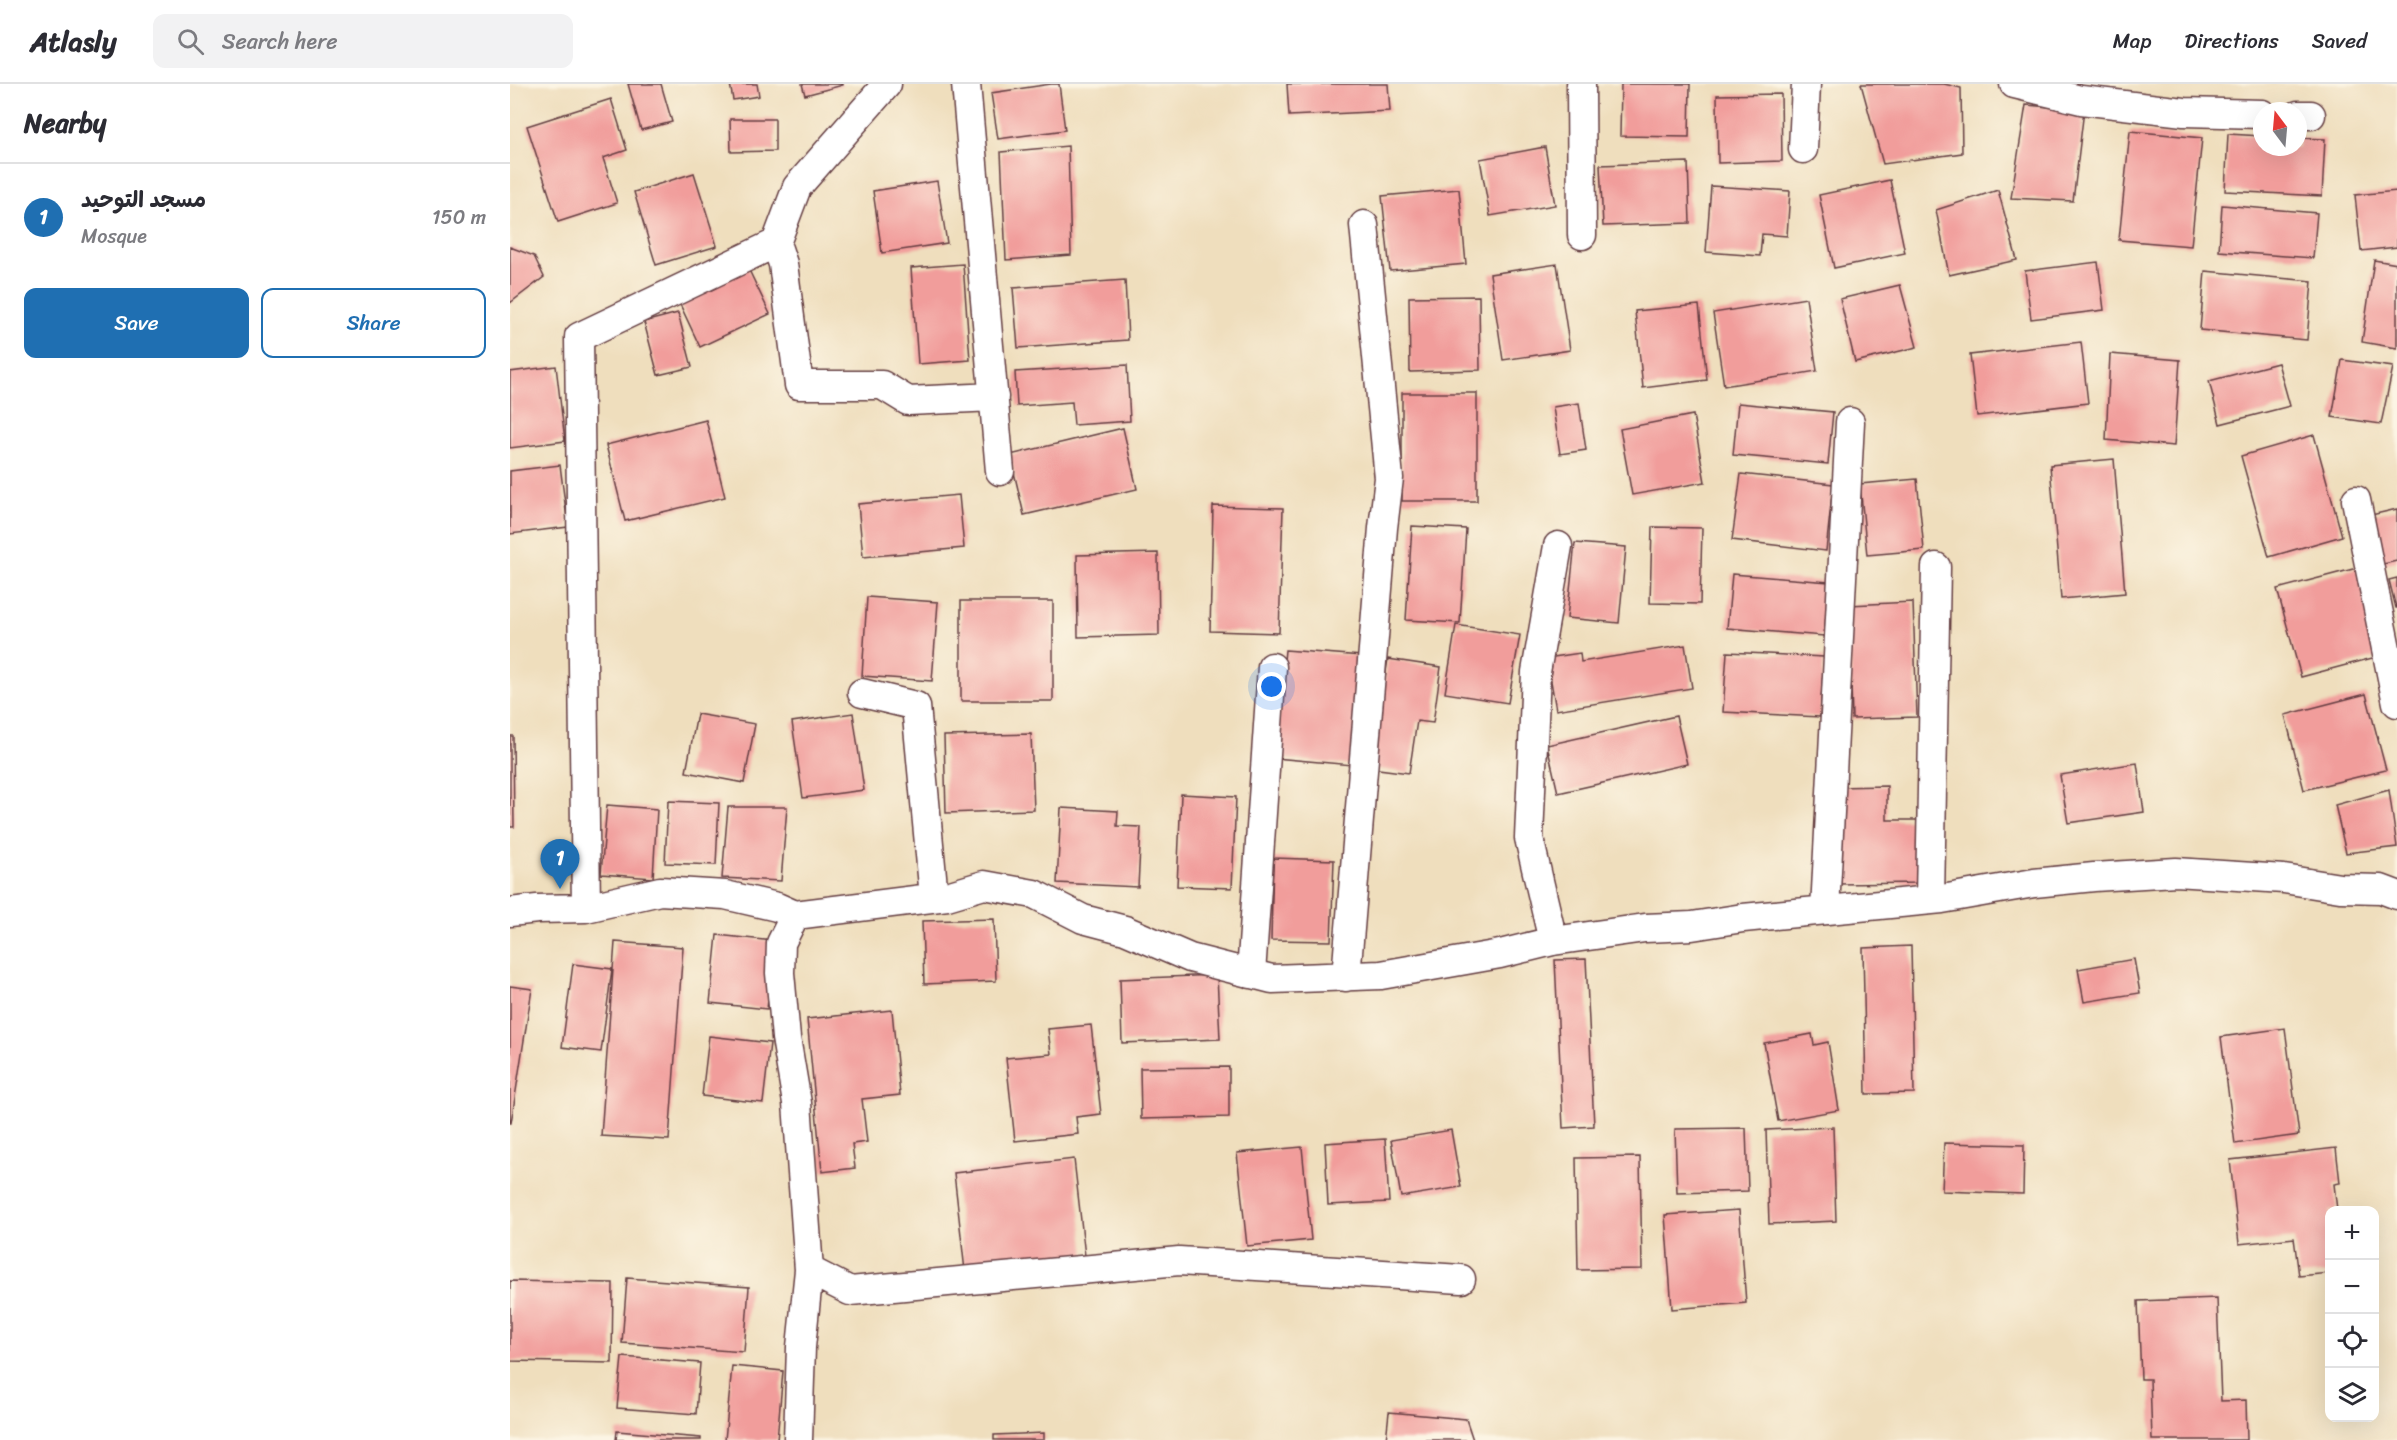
<!DOCTYPE html>
<meta charset="utf-8">
<style>
body{margin:0;font-family:Sriracha,"Playpen Sans Arabic",sans-serif;background:#f2f2f3;color:#2b2b33}
.controls{position:absolute;right:18px;bottom:18px;display:grid;overflow:hidden;border-radius:12px;box-shadow:0 6px 24px #0002}
.controls button{width:54px;height:54px;display:grid;place-items:center;padding:0;border:0;border-bottom:2px solid #e1e1e2;background:#fff;color:#2b2b33;font:30px sans-serif}
.compass{position:absolute;left:1743px;top:18px;width:54px;height:54px;border-radius:50%;background:#fff;box-shadow:0 6px 24px #0002;rotate:344deg}
.you{position:absolute;left:762px;top:603px;width:21px;height:21px;margin:-15px;border:4px solid #fff;border-radius:50%;background:#1a73e8;box-shadow:0 0 0 9px #1a73e833}
.badge{display:grid;place-items:center;width:39px;height:39px;border-radius:50%;background:#1f6fb2;color:#fff;font-size:20px;font-weight:700}
.pin{position:absolute;translate:-50% -50px;filter:drop-shadow(0 2px 3px #0008)}
.pin::after{content:'';position:absolute;top:32px;width:21px;height:18px;background:inherit;clip-path:polygon(0 0,100% 0,50% 100%)}
.list{margin:0;padding:0;list-style:none}
h2{display:flex;justify-content:space-between;align-items:center;height:78px;margin:0;padding:0 24px;font-size:26px}
h2 small{font-size:20px;font-weight:400;color:#7c7c81}
.list li{display:grid;grid-template-columns:39px 1fr auto;gap:18px;align-items:center;box-sizing:border-box;height:108px;padding:0 24px;border-top:2px solid #e1e1e2}
.list b{display:block;font-size:22px;white-space:nowrap}
.list p{margin:0;font-size:20px;white-space:nowrap;color:#7c7c81}
.list em{font-size:20px;font-style:normal;color:#7c7c81}
.actions{display:flex;gap:12px;padding:18px 24px}
.actions a{flex:1;padding:14px 0;border:2px solid #1f6fb2;border-radius:12px;text-align:center;font-size:21px;color:#1f6fb2}
.actions .main{background:#1f6fb2;color:#fff}
.icon{flex:none;width:33px;height:33px;fill:none;stroke:currentColor;stroke-width:2;stroke-linecap:round;stroke-linejoin:round}
.map{position:relative;flex:none;width:1887px;height:1356px;overflow:hidden}
header{display:flex;align-items:center;gap:36px;box-sizing:border-box;height:84px;padding:0 30px;background:#fff;border-bottom:2px solid #e1e1e2}
header strong{font-size:28px}
nav{display:flex;gap:33px;margin-inline-start:auto;font-size:21px}
.search{width:420px;height:54px;background:#f2f2f3;display:flex;align-items:center;gap:15px;box-sizing:border-box;padding:0 21px;border-radius:12px;color:#7c7c81;font-size:22px}
main{display:flex}
aside{flex:1;background:#fff}
.map>svg:first-child{display:block}
.building{fill:#f19d9b}
.lines{fill:none;stroke-linecap:round;stroke-linejoin:round}
.minor-casing{stroke:#633c41;stroke-width:31}
.minor{stroke:#fff;stroke-width:28}
</style>
<header>
<strong>Atlasly</strong>
<div class="search"><svg class="icon" aria-label="search" viewBox="0 0 24 24"><circle cx="10" cy="10" r="6"/><path d="M15 15l6 6"/></svg>Search here</div>
<nav><a>Map</a><a>Directions</a><a>Saved</a></nav>
</header>
<main>
<aside>
<h2>Nearby<small></small></h2>
<ul class="list">
<li><span class="badge">1</span><div><b>مسجد التوحيد</b><p>Mosque</p></div><em>150 m</em></li>
</ul>
<div class="actions"><a class="main">Save</a><a>Share</a></div>
</aside>
<div class="map">
<svg width="1887" height="1356" viewBox="0 0 1887 1356">
<rect width="100%" height="100%" fill="#fcf5e5"/>
<filter id="ink" filterUnits="userSpaceOnUse"><feTurbulence type="fractalNoise" baseFrequency=".0167" numOctaves="2"/><feDisplacementMap in="SourceGraphic" scale="12" xChannelSelector="R" yChannelSelector="G"/><feConvolveMatrix kernelMatrix="1 2 1 2 8 2 1 2 1" color-interpolation-filters="sRGB"/></filter>
<filter id="wash" filterUnits="userSpaceOnUse"><feTurbulence type="fractalNoise" baseFrequency=".008" numOctaves="4" result="noise"/><feDisplacementMap in="SourceGraphic" scale="24" xChannelSelector="R" yChannelSelector="G"/><feGaussianBlur stdDeviation="1.35" result="paint"/><feColorMatrix in="noise" values="0 0 0 0 0 0 0 0 0 0 0 0 0 0 0 0 0 1.4 0 .05"/><feComposite in="paint" operator="in"/></filter>
<g filter="url(#wash)">
<rect width="100%" height="100%" fill="#efdebd"/>
<g id="blocks">
<path class="building" d="M 118,0 L 151,0 L 162,38 L 131,46 Z
M 220,0 L 247,0 L 249,12 L 223,16 Z
M 292,0 L 333,0 L 333,1 L 295,11 Z
M 541,0 L 549,0 L 555,46 L 488,55 L 481,9 Z
M 777,0 L 878,0 L 880,27 L 779,32 Z
M 1111,0 L 1180,0 L 1179,53 L 1110,52 Z
M 1351,0 L 1434,0 L 1451,4 L 1452,69 L 1373,80 Z
M 1271,10 L 1272,77 L 1208,79 L 1207,11 Z
M 101,15 L 117,66 L 93,74 L 107,119 L 48,138 L 17,42 Z
M 1516,21 L 1574,26 L 1563,117 L 1501,114 Z
M 220,35 L 265,35 L 265,67 L 221,68 Z
M 1620,47 L 1692,54 L 1681,162 L 1609,156 Z
M 1718,50 L 1752,52 L 1752,63 L 1788,63 L 1788,54 L 1815,55 L 1812,112 L 1715,107 Z
M 558,62 L 561,171 L 496,176 L 491,68 Z
M 1035,63 L 1045,121 L 980,132 L 970,75 Z
M 1178,78 L 1180,139 L 1093,142 L 1090,81 Z
M 184,89 L 207,162 L 146,181 L 124,108 Z
M 1380,96 L 1395,169 L 1324,184 L 1309,111 Z
M 427,97 L 437,159 L 372,169 L 363,107 Z
M 1201,102 L 1280,107 L 1277,152 L 1252,150 L 1250,172 L 1196,168 Z
M 949,105 L 956,180 L 880,187 L 872,112 Z
M 1488,106 L 1507,176 L 1439,191 L 1426,126 Z
M 1887,107 L 1887,163 L 1851,167 L 1845,111 Z
M 1712,121 L 1807,129 L 1803,174 L 1709,167 Z
M 0,163 L 24,172 L 34,193 L 0,219 Z
M 1864,176 L 1887,180 L 1887,264 L 1852,258 Z
M 1588,178 L 1594,226 L 1521,235 L 1515,187 Z
M 453,180 L 460,276 L 408,280 L 401,184 Z
M 1047,180 L 1060,266 L 993,276 L 980,190 Z
M 238,184 L 260,230 L 190,263 L 168,216 Z
M 1695,187 L 1802,197 L 1797,256 L 1690,246 Z
M 615,196 L 618,256 L 508,264 L 503,204 Z
M 1390,201 L 1407,263 L 1345,278 L 1330,215 Z
M 969,212 L 970,286 L 900,288 L 899,213 Z
M 1296,214 L 1307,287 L 1214,302 L 1203,229 Z
M 1189,221 L 1197,296 L 1133,304 L 1125,227 Z
M 168,229 L 182,283 L 148,291 L 134,238 Z
M 1571,258 L 1578,319 L 1467,332 L 1460,271 Z
M 1600,270 L 1670,276 L 1664,362 L 1596,356 Z
M 1832,276 L 1883,283 L 1871,340 L 1822,333 Z
M 1768,279 L 1780,322 L 1710,340 L 1699,297 Z
M 617,281 L 620,337 L 564,341 L 562,318 L 507,322 L 505,288 Z
M 46,282 L 55,357 L 0,364 L 0,288 Z
M 892,309 L 967,309 L 967,417 L 892,417 Z
M 1069,319 L 1076,366 L 1050,370 L 1043,323 Z
M 1228,319 L 1323,328 L 1318,380 L 1223,371 Z
M 1183,331 L 1195,398 L 1122,411 L 1110,345 Z
M 196,336 L 215,413 L 115,437 L 96,361 Z
M 613,344 L 627,405 L 514,431 L 500,371 Z
M 1804,351 L 1832,452 L 1759,473 L 1731,372 Z
M 1604,375 L 1615,509 L 1551,515 L 1540,381 Z
M 50,381 L 58,443 L 0,450 L 0,387 Z
M 1231,390 L 1323,400 L 1316,467 L 1222,456 Z
M 1407,395 L 1414,466 L 1357,471 L 1350,400 Z
M 449,411 L 454,464 L 353,473 L 348,420 Z
M 703,422 L 773,424 L 769,549 L 700,547 Z
M 1887,425 L 1887,477 L 1869,481 L 1857,432 Z
M 902,442 L 956,445 L 950,539 L 896,536 Z
M 1142,443 L 1192,444 L 1190,520 L 1140,519 Z
M 1065,459 L 1116,463 L 1109,539 L 1057,534 Z
M 648,469 L 649,551 L 568,553 L 567,471 Z
M 1847,484 L 1870,572 L 1791,593 L 1767,505 Z
M 1222,490 L 1319,498 L 1314,552 L 1217,544 Z
M 1887,494 L 1887,524 L 1886,524 L 1879,496 Z
M 357,513 L 428,518 L 422,597 L 352,592 Z
M 451,517 L 543,517 L 543,617 L 451,617 Z
M 1403,518 L 1407,633 L 1342,635 L 1339,521 Z
M 946,541 L 1010,551 L 998,619 L 935,609 Z
M 1175,561 L 1182,604 L 1046,626 L 1037,574 L 1070,569 L 1071,578 Z
M 775,566 L 852,572 L 842,681 L 765,674 Z
M 1217,568 L 1314,573 L 1310,633 L 1213,628 Z
M 878,575 L 931,583 L 923,639 L 907,637 L 899,689 L 861,684 Z
M 1856,610 L 1876,686 L 1794,706 L 1775,631 Z
M 343,629 L 354,706 L 293,714 L 282,638 Z
M 187,630 L 245,640 L 234,699 L 176,688 Z
M 1166,632 L 1177,680 L 1048,709 L 1037,661 Z
M 521,650 L 524,726 L 436,729 L 434,652 Z
M 0,652 L 3,652 L 4,743 L 0,743 Z
M 1627,679 L 1634,728 L 1558,739 L 1550,691 Z
M 1377,702 L 1377,736 L 1415,736 L 1414,799 L 1325,800 L 1326,703 Z
M 1879,706 L 1887,763 L 1836,769 L 1825,721 Z
M 671,710 L 726,713 L 722,804 L 667,802 Z
M 158,717 L 209,719 L 206,781 L 155,779 Z
M 97,721 L 147,725 L 143,794 L 91,790 Z
M 218,723 L 277,723 L 271,797 L 212,794 Z
M 551,724 L 608,727 L 607,742 L 631,743 L 628,803 L 547,799 Z
M 763,774 L 824,776 L 821,857 L 761,856 Z
M 484,835 L 486,897 L 414,900 L 412,837 Z
M 207,851 L 264,857 L 257,925 L 200,919 Z
M 105,858 L 173,863 L 159,1056 L 91,1052 Z
M 1401,862 L 1404,1009 L 1356,1010 L 1353,864 Z
M 1076,875 L 1084,1042 L 1053,1044 L 1045,876 Z
M 1624,875 L 1630,909 L 1574,918 L 1568,885 Z
M 63,880 L 102,885 L 91,968 L 52,963 Z
M 707,891 L 710,955 L 612,959 L 610,895 Z
M 0,902 L 22,905 L 1,1039 L 0,1039 Z
M 382,926 L 390,1011 L 352,1015 L 357,1058 L 342,1060 L 345,1084 L 312,1088 L 297,935 Z
M 581,941 L 591,1030 L 566,1033 L 568,1050 L 505,1057 L 496,974 L 541,970 L 538,945 Z
M 1775,944 L 1789,1051 L 1725,1060 L 1711,953 Z
M 1302,950 L 1304,961 L 1318,958 L 1329,1026 L 1268,1037 L 1254,959 Z
M 199,952 L 260,959 L 253,1019 L 192,1012 Z
M 719,983 L 719,1033 L 631,1035 L 630,984 Z
M 1323,1043 L 1326,1137 L 1259,1140 L 1256,1046 Z
M 1236,1044 L 1238,1107 L 1167,1109 L 1165,1045 Z
M 941,1046 L 951,1103 L 891,1113 L 881,1056 Z
M 875,1055 L 879,1118 L 818,1121 L 815,1059 Z
M 1434,1059 L 1514,1061 L 1513,1110 L 1432,1107 Z
M 792,1063 L 801,1156 L 737,1162 L 727,1069 Z
M 1826,1064 L 1830,1099 L 1824,1100 L 1827,1126 L 1820,1126 L 1820,1189 L 1789,1192 L 1784,1154 L 1729,1160 L 1720,1076 Z
M 1130,1073 L 1132,1185 L 1068,1186 L 1066,1074 Z
M 564,1075 L 575,1172 L 455,1187 L 444,1089 Z
M 1229,1126 L 1236,1219 L 1162,1225 L 1155,1131 Z
M 117,1194 L 239,1203 L 234,1268 L 112,1259 Z
M 0,1197 L 103,1199 L 102,1279 L 0,1277 Z
M 1707,1214 L 1711,1317 L 1736,1316 L 1737,1356 L 1642,1356 L 1640,1295 L 1631,1295 L 1628,1217 Z
M 112,1273 L 190,1279 L 186,1330 L 107,1324 Z
M 222,1282 L 273,1287 L 267,1356 L 215,1356 Z
M 879,1328 L 956,1335 L 963,1356 L 876,1356 Z
M 107,1347 L 191,1354 L 191,1356 L 106,1356 Z
M 534,1349 L 534,1356 L 484,1356 L 484,1351 Z"/>
</g>
</g>
<g filter="url(#ink)">
<use href="#blocks" fill-opacity="0" stroke="#633c41" stroke-width="1.5"/>
<g class="lines">
<defs>
<path id="minor" d="M 456,0 L 490,387
M 1071,0 L 1072,151
M 1504,0 L 1571,16 L 1674,28 L 1752,30
M 1788,31 L 1801,31
M 1293,65 L 1296,0
M 266,159 L 273,180 L 289,301 L 372,301 L 398,317 L 484,313
M 1846,416 L 1887,619
M 352,609 L 406,622 L 424,813
M 1420,815 L 1426,483
M 76,824 L 69,253 L 266,159 L 287,103 L 377,0
M 1315,826 L 1340,338
M 0,828 L 27,825 L 76,824 L 150,807 L 215,811 L 267,823 L 285,831 L 437,812 L 474,801 L 524,810 L 573,835 L 615,846 L 680,874 L 762,895 L 871,891 L 990,870 L 1043,857 L 1135,844 L 1182,842 L 1233,834 L 1432,815 L 1524,799 L 1584,793 L 1666,788 L 1774,795 L 1830,804 L 1871,805 L 1887,811
M 285,831 L 271,859 L 270,889 L 276,954 L 287,1019 L 299,1186 L 291,1263 L 288,1356
M 1043,857 L 1019,754 L 1026,588 L 1048,462
M 741,890 L 762,583
M 836,893 L 873,444 L 879,394 L 854,141
M 299,1186 L 340,1207 L 669,1177 L 951,1195"/>
</defs>
<use href="#minor" class="minor-casing"/>
<use href="#minor" class="minor"/>
</g>
</g>
</svg>
<div class="controls">
<button>+</button>
<button>−</button>
<button><svg class="icon" aria-label="locate" viewBox="0 0 24 24"><circle cx="12" cy="12" r="6"/><path d="M12 2v4M12 18v4M2 12h4M18 12h4"/></svg></button>
<button><svg class="icon" aria-label="layers" viewBox="0 0 24 24"><path d="M12 4l9 5-9 5-9-5zM3 14l9 5 9-5"/></svg></button>
</div>
<svg class="compass" viewBox="-18 -18 36 36"><path d="M0-13l5 13h-10z" fill="#e53935"/><path d="M0 13l5-13h-10z" fill="#7c7c81"/></svg>
<div class="you"></div>
<div class="pin badge" style="left:50px;top:805px">1</div>
</div>
</main>
